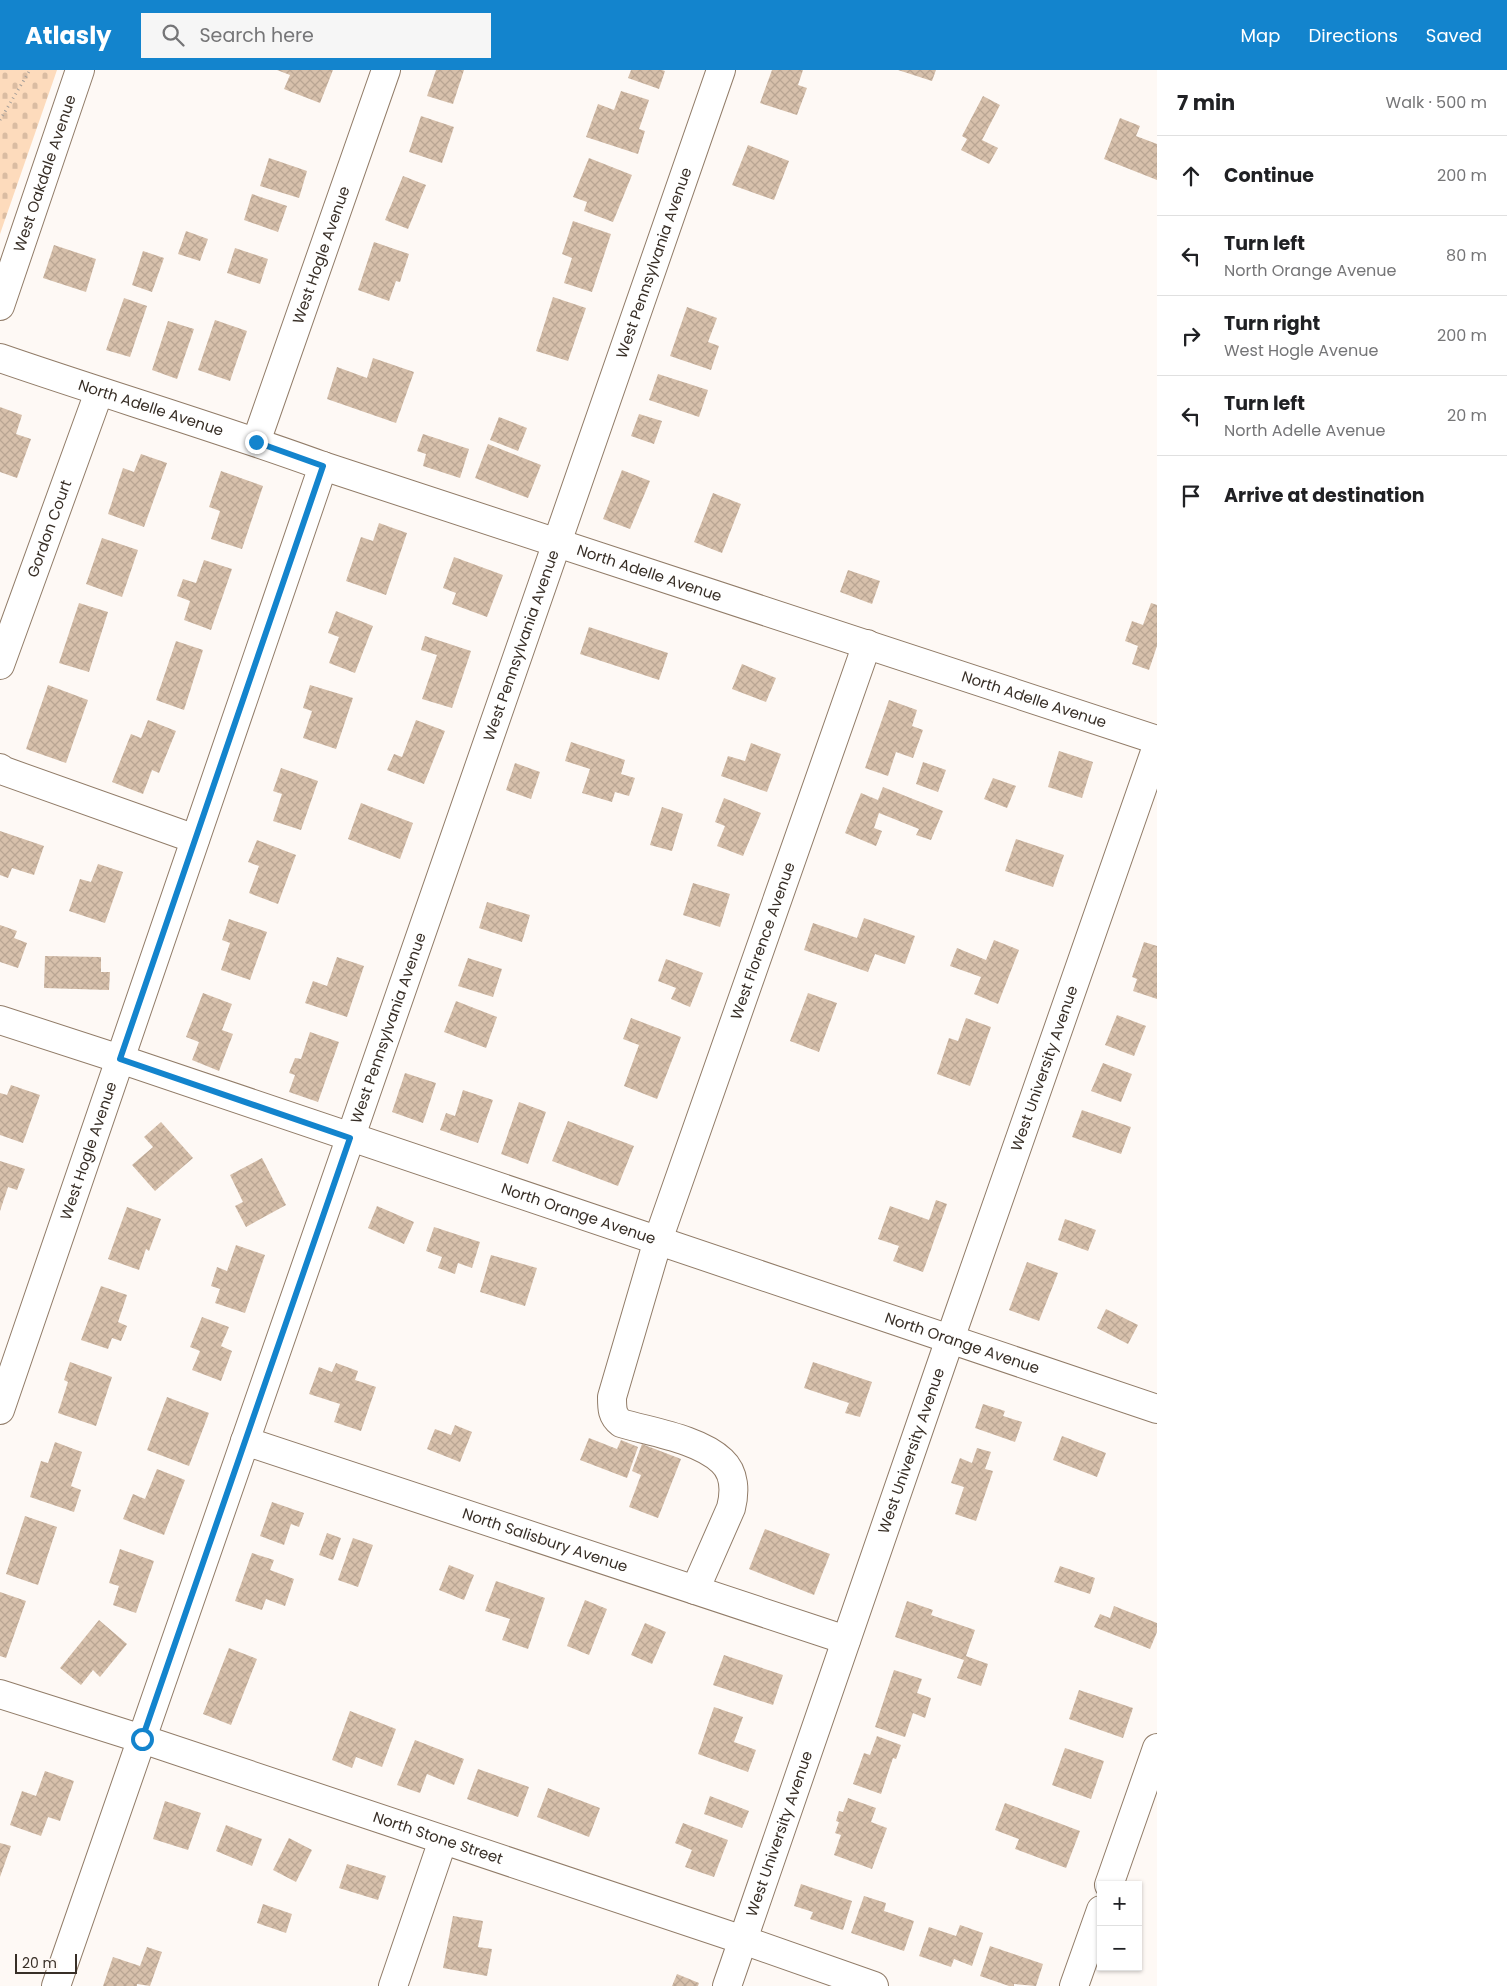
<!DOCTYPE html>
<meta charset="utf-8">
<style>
body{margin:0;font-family:Poppins,sans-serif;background:#f6f6f6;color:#202124}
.controls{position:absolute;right:15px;bottom:15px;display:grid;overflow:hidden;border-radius:0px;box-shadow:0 1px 4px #0004}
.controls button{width:45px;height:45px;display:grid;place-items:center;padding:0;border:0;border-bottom:1px solid #e0e0e0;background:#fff;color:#202124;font:25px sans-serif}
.scale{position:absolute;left:15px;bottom:12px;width:62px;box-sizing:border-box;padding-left:5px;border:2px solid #382f27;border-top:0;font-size:14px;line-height:18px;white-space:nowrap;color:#382f27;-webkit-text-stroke:4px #fef9f5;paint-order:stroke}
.stop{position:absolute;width:15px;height:15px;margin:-11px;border:4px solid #1384cd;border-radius:50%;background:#fff}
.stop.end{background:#1384cd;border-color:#fff;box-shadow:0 1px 5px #0008}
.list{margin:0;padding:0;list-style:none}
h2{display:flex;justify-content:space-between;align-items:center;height:65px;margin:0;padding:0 20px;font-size:21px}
h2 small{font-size:16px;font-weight:400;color:#757577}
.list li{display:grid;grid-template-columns:32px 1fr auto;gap:15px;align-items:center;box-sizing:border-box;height:80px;padding:0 20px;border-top:1px solid #e0e0e0}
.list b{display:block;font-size:19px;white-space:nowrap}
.list p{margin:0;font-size:16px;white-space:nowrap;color:#757577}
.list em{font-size:16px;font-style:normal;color:#757577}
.icon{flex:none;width:28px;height:28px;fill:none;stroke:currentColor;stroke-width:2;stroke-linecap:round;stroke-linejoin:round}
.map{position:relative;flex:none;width:1157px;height:1916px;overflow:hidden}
header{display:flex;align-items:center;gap:30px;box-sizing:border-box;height:70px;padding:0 25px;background:#1384cd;color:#fff}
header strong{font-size:24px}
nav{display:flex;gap:28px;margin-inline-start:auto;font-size:18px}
.search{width:350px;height:45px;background:#f6f6f6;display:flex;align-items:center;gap:12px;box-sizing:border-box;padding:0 18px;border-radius:0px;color:#757577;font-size:19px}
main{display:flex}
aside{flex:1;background:#fff}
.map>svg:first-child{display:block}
.cemetery{fill:url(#cemetery-stones)}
.building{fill:url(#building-cross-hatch)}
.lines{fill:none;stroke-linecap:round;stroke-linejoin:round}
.minor-casing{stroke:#917c68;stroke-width:30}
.path{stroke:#a69f99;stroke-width:3;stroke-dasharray:1 4;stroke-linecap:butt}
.minor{stroke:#fff;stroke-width:28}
.route{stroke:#1384cd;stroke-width:6}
.labels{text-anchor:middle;stroke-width:5;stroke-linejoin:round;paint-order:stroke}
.street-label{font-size:15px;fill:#382f27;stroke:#fef9f5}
</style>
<header>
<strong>Atlasly</strong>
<div class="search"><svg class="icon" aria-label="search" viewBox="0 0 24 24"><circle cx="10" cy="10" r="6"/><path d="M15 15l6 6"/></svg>Search here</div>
<nav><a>Map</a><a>Directions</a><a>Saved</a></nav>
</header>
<main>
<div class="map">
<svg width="1157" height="1916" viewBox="0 0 1157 1916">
<defs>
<pattern id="cemetery-stones" width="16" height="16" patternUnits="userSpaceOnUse" patternTransform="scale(1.25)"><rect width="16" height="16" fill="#fddbbc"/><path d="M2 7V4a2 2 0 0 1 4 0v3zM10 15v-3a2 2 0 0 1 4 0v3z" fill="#dabca2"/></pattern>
<pattern id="building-cross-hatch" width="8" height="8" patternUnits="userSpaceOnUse" patternTransform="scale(1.25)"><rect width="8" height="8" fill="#d7c0ab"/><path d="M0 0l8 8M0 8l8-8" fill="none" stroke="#b9a593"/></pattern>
</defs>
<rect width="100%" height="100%" fill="#fef9f5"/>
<path class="cemetery" d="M 0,0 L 57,0 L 0,164 Z"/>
<path class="building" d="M 277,0 L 333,0 L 320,33 L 284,19 L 290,5 Z
M 436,0 L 464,0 L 453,34 L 427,26 Z
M 631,0 L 662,0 L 665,1 L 659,19 L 628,8 Z
M 772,0 L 803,0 L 798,15 L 807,18 L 797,45 L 760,33 Z
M 898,0 L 936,0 L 932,11 Z
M 621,21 L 649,30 L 639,59 L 645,61 L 638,84 L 586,67 L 598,34 L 614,40 Z
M 983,26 L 1000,35 L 982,70 L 998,78 L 989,94 L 961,80 L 967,69 L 962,66 Z
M 421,46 L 454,57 L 442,93 L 409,82 Z
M 1120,48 L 1140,56 L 1136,66 L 1157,74 L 1157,110 L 1104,89 Z
M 748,75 L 789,91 L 774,130 L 732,115 Z
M 269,88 L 307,101 L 299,128 L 260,116 Z
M 589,88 L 632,105 L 613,152 L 584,141 L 587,132 L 573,127 Z
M 403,106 L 426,115 L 408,159 L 385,150 Z
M 252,124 L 287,136 L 278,162 L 244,150 Z
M 573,151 L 611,164 L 592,222 L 564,213 L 572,188 L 562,184 Z
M 186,161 L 208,169 L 200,191 L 178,184 Z
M 374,172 L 409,184 L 400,212 L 396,211 L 389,231 L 358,220 Z
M 54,175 L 96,189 L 86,222 L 43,208 Z
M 235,178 L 268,189 L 260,214 L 227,203 Z
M 143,181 L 164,188 L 152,222 L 132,215 Z
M 553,227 L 586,238 L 568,291 L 536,281 Z
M 124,228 L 147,236 L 130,287 L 106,280 Z
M 687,237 L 717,248 L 708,272 L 719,276 L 711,300 L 670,286 Z
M 215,250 L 247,261 L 230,311 L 198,300 Z
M 168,251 L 194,259 L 177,309 L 152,300 Z
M 373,288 L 414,302 L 396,353 L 327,329 L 337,297 L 367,308 Z
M 658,304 L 708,320 L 699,347 L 649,330 Z
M 0,337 L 22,345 L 16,364 L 31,369 L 17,408 L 0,402 Z
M 639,344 L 662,351 L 654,374 L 631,366 Z
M 499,347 L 527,358 L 518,381 L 490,370 Z
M 423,364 L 469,379 L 460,408 L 423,396 L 426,384 L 417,381 Z
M 488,374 L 541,395 L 528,428 L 475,408 Z
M 141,384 L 167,393 L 144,457 L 108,444 L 123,398 L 134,402 Z
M 622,400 L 650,411 L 630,459 L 603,449 Z
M 221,401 L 263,416 L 242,479 L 211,469 L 220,441 L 209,437 Z
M 713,423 L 741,434 L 722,483 L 694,472 Z
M 379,453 L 407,463 L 386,525 L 346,511 L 361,467 L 373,471 Z
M 102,468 L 138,480 L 122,527 L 86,514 Z
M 454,487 L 503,505 L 487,547 L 452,534 L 456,523 L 443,518 Z
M 204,490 L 232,499 L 211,560 L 184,550 L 190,531 L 177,526 L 183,509 L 196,513 Z
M 848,500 L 880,511 L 872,534 L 840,522 Z
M 79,533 L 108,542 L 89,602 L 59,593 Z
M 1151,533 L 1157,535 L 1157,576 L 1149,600 L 1132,594 L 1138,576 L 1125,571 L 1132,551 L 1143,555 Z
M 336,541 L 373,556 L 355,603 L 329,593 L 339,567 L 328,563 Z
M 589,557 L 668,583 L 659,610 L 580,584 Z
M 425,566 L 471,581 L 452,638 L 422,629 L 437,585 L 421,580 Z
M 176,571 L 203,580 L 184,640 L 156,630 Z
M 742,594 L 776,608 L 766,632 L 732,619 Z
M 48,615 L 88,630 L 66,693 L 26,679 Z
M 310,615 L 353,628 L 336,679 L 303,668 L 312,641 L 303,638 Z
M 889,630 L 917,640 L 912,656 L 923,660 L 913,688 L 896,682 L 888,706 L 865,698 Z
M 148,650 L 176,661 L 159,703 L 152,700 L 143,724 L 112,712 L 131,664 L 141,668 Z
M 416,650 L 445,661 L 424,714 L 387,700 L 394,684 L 402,687 Z
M 571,672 L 625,690 L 621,704 L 635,708 L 629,726 L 615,722 L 612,732 L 582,723 L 590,699 L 565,691 Z
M 751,673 L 781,684 L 767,722 L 721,706 L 728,686 L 745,691 Z
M 1059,681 L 1093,692 L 1082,728 L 1048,717 Z
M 923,692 L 946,700 L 938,722 L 916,714 Z
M 515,693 L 540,702 L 531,729 L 506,720 Z
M 281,698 L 318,711 L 301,760 L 273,751 L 282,724 L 273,721 Z
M 993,708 L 1016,716 L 1007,738 L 984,729 Z
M 883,717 L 943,741 L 931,770 L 916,765 L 919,759 L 879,743 L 874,758 L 882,761 L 876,776 L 845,763 L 861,723 L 878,730 Z
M 724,728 L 761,743 L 743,786 L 717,776 L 725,756 L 715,752 Z
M 361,733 L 413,753 L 400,789 L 348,769 Z
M 662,737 L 683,744 L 672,781 L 650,775 Z
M 0,761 L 44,776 L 34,805 L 12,798 L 8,808 L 0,805 Z
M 1016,769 L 1064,785 L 1053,817 L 1005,801 Z
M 257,770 L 296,785 L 278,834 L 249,823 L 259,796 L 248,792 Z
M 98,794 L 123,802 L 105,853 L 69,841 L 80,809 L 91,812 Z
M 693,813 L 730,824 L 720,857 L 683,845 Z
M 487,832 L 530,845 L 522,872 L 479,858 Z
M 864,848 L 915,866 L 905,894 L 875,884 L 868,902 L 804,880 L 813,853 L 857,868 Z
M 229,849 L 267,862 L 250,910 L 221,900 L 230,873 L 222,870 Z
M 0,855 L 17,861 L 14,868 L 27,873 L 18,898 L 0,892 Z
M 994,870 L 1019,880 L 998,934 L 974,924 L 981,907 L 950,896 L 957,878 L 986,890 Z
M 1144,872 L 1157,876 L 1157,929 L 1133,921 L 1137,909 L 1132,907 Z
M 45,886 L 101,887 L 101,902 L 110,902 L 109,920 L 44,918 Z
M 337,887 L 364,896 L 347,947 L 305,933 L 313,911 L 327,916 Z
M 468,888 L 502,899 L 493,927 L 458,916 Z
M 666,889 L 703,903 L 690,937 L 671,929 L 676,918 L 658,911 Z
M 203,923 L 232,934 L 222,960 L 233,964 L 219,1001 L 192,990 L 199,972 L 186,967 Z
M 808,923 L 837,933 L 819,982 L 790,971 Z
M 456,931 L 497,947 L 486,978 L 444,962 Z
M 1117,945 L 1146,956 L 1134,986 L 1105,975 Z
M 631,948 L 681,967 L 657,1029 L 624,1016 L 639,975 L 623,969 Z
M 966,948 L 991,957 L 970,1016 L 937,1004 L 949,968 L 958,971 Z
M 310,962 L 339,972 L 318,1032 L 289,1022 L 295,1005 L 289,1003 L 295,988 L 301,989 Z
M 1103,993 L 1132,1004 L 1121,1032 L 1091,1021 Z
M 405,1003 L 436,1013 L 423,1053 L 392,1042 Z
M 11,1015 L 40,1025 L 23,1073 L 0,1065 L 0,1023 L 7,1025 Z
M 463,1020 L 493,1030 L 478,1073 L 440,1060 L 446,1043 L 455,1046 Z
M 519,1032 L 546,1042 L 528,1094 L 501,1084 Z
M 1082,1040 L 1131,1057 L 1121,1084 L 1072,1067 Z
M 568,1051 L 634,1076 L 618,1116 L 552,1091 Z
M 161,1052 L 193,1088 L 155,1121 L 132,1095 L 153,1077 L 144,1067 Z
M 262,1088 L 286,1135 L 246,1157 L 235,1136 L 243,1132 L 230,1105 Z
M 0,1091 L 25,1099 L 17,1120 L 8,1117 L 0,1141 Z
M 936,1130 L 947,1134 L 923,1202 L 893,1191 L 899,1176 L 878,1169 L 890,1136 L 929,1150 Z
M 377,1136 L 414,1152 L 404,1174 L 368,1158 Z
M 127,1137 L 161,1149 L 149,1181 L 146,1179 L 139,1200 L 108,1189 Z
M 1065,1149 L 1096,1160 L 1088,1181 L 1058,1170 Z
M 434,1157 L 480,1172 L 472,1198 L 458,1193 L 455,1204 L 438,1198 L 442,1187 L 426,1181 Z
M 236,1175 L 265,1185 L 245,1243 L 215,1233 L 220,1219 L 211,1216 L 217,1197 L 227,1201 Z
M 491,1185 L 537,1198 L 525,1236 L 480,1222 Z
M 1027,1192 L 1058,1203 L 1039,1251 L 1009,1240 Z
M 101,1216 L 127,1225 L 118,1252 L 127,1256 L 121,1271 L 112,1268 L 108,1279 L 81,1270 Z
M 1106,1239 L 1138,1255 L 1128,1274 L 1097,1258 Z
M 202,1247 L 229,1257 L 221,1276 L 232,1281 L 221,1311 L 192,1300 L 200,1281 L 190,1277 Z
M 70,1292 L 112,1307 L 96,1356 L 58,1343 L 68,1312 L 64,1310 Z
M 813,1292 L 872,1312 L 860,1347 L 845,1343 L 849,1333 L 804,1318 Z
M 336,1293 L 358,1301 L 355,1310 L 376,1317 L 361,1361 L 334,1352 L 340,1334 L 309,1324 L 319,1297 L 332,1302 Z
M 167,1327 L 209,1343 L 189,1396 L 147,1380 Z
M 983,1334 L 1005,1341 L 1003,1346 L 1022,1352 L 1015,1372 L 975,1358 Z
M 455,1355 L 472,1362 L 460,1392 L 427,1379 L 435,1359 L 451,1365 Z
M 1062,1366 L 1106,1383 L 1097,1407 L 1053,1390 Z
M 589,1368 L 617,1379 L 621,1370 L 638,1377 L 627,1408 L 580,1390 Z
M 55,1372 L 82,1382 L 71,1416 L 81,1420 L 74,1442 L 30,1427 L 41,1391 L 48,1393 Z
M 642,1374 L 681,1389 L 658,1448 L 629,1437 L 641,1405 L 632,1401 Z
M 977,1378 L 991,1382 L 985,1399 L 993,1401 L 976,1451 L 955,1444 L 964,1417 L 951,1413 L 960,1388 L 972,1393 Z
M 157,1399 L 185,1410 L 164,1465 L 123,1449 L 133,1424 L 145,1429 Z
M 272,1432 L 304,1443 L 299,1457 L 291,1454 L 284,1475 L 260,1466 Z
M 25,1446 L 57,1457 L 38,1515 L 6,1504 Z
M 765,1459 L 830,1484 L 814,1525 L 749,1499 Z
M 327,1463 L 341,1468 L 333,1490 L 319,1485 Z
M 353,1468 L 373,1475 L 358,1517 L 338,1510 Z
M 120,1479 L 154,1491 L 136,1543 L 113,1535 L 119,1516 L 109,1513 Z
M 252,1483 L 274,1490 L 270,1500 L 294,1509 L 285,1536 L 266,1529 L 262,1540 L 235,1531 Z
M 449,1495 L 474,1505 L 464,1530 L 439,1520 Z
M 1060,1496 L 1095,1508 L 1090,1524 L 1054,1512 Z
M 496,1511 L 545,1528 L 528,1579 L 502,1570 L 510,1549 L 485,1541 Z
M 0,1522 L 26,1531 L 6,1588 L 0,1586 Z
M 585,1530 L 607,1539 L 589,1585 L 567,1576 Z
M 907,1531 L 933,1540 L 931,1545 L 975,1560 L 966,1586 L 988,1594 L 981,1616 L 957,1608 L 964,1590 L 895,1567 Z
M 1114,1536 L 1157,1553 L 1157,1562 L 1150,1579 L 1094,1557 L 1100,1544 L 1110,1548 Z
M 99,1550 L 127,1574 L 100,1607 L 93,1600 L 81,1615 L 60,1598 Z
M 645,1553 L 666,1562 L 652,1594 L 631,1585 Z
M 229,1578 L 257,1589 L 231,1655 L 203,1644 Z
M 724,1585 L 783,1605 L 773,1635 L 713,1615 Z
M 894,1600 L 922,1609 L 917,1623 L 931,1628 L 925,1648 L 913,1643 L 905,1667 L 875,1657 Z
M 1079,1620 L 1133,1638 L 1123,1668 L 1069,1649 Z
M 714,1637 L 743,1647 L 734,1672 L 756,1680 L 748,1702 L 698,1684 Z
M 350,1641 L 396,1659 L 382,1697 L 356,1687 L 352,1698 L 332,1690 Z
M 877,1666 L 901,1675 L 896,1689 L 893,1688 L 881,1724 L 853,1714 L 864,1683 L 870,1685 Z
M 415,1670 L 464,1689 L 454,1715 L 427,1704 L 420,1723 L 397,1715 Z
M 1065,1678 L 1104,1691 L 1091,1729 L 1052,1715 Z
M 478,1699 L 529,1717 L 518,1747 L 467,1729 Z
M 45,1701 L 74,1711 L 60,1751 L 48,1747 L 41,1766 L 10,1755 L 22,1721 L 36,1726 Z
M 548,1718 L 600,1738 L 589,1767 L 537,1747 Z
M 710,1726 L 749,1741 L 742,1758 L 704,1744 Z
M 848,1728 L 876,1738 L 871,1752 L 887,1758 L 872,1799 L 834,1785 L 841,1765 L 835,1763 L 839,1752 L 836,1751 L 839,1741 L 843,1742 Z
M 165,1731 L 201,1743 L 188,1780 L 153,1769 Z
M 1005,1733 L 1080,1761 L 1066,1798 L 1015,1779 L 1019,1769 L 995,1760 Z
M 683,1753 L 728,1770 L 714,1807 L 685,1797 L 692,1780 L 675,1773 Z
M 226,1755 L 262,1769 L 252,1796 L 216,1781 Z
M 289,1768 L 312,1780 L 296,1812 L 273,1800 Z
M 0,1773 L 11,1776 L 0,1807 Z
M 347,1794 L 386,1806 L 378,1830 L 339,1818 Z
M 801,1814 L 852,1831 L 843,1860 L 810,1849 L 813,1842 L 794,1836 Z
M 864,1826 L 886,1833 L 884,1841 L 914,1851 L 904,1881 L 851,1863 Z
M 263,1834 L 292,1844 L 286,1863 L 257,1853 Z
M 453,1846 L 483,1851 L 478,1877 L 492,1879 L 487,1906 L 443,1898 Z
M 960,1855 L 983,1863 L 972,1896 L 954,1889 L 951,1897 L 919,1886 L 929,1857 L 956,1866 Z
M 990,1876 L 1043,1894 L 1036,1916 L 1014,1914 L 1014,1916 L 1009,1916 L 980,1906 Z
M 147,1877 L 162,1882 L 150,1916 L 137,1914 L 137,1916 L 103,1916 L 113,1887 L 140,1896 Z
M 677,1904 L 699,1913 L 698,1916 L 672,1916 Z"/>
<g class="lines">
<defs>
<g id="minor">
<path id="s1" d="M 0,236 L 80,0"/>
<path id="s2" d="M 0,288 C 107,325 216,357 323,396 L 1157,670"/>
<path id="s3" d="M 256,372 L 386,0"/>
<path id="s4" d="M 0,595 L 99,322"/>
<path d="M 0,698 L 4,701 L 195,769"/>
<path id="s5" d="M 0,950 L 120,989 L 1157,1339"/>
<path id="s6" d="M 0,1340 L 323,396"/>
<path id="s7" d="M 245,1371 L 846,1570"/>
<path id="s8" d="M 695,1520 L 731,1438 C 735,1422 735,1403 722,1391 C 699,1369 651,1362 621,1353 C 612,1346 612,1339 612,1327 L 658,1170 L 867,574"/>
<path id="s9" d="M 0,1624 L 142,1669 L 743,1870 L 874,1916"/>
<path d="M 1109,1815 L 1157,1678"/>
<path id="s10" d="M 56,1916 L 721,0"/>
<path d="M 393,1916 L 443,1770"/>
<path id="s11" d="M 727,1916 L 950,1269 L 1157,676"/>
<path d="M 1074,1916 L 1101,1840"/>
</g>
</defs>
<use href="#minor" class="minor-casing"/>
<path class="path" d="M 0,50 L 30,0"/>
<use href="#minor" class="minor"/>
</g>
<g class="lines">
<path class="route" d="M 142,1669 L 350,1068 L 120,989 L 323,396 L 256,372"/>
</g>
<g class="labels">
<g class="street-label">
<text dy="5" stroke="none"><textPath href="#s1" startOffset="140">West Oakdale Avenue</textPath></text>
<text dy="5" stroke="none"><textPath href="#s3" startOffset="198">West Hogle Avenue</textPath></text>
<text dy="5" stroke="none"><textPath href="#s10" startOffset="1824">West Pennsylvania Avenue</textPath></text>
<text dy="5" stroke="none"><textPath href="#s2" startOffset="159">North Adelle Avenue</textPath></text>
<text dy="5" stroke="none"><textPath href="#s4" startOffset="145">Gordon Court</textPath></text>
<text dy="5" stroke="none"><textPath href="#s2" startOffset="684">North Adelle Avenue</textPath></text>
<text dy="5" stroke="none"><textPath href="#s10" startOffset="1419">West Pennsylvania Avenue</textPath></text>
<text dy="5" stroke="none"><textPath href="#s2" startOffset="1089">North Adelle Avenue</textPath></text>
<text dy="5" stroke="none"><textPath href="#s8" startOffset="758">West Florence Avenue</textPath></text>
<text dy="5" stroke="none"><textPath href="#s10" startOffset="1014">West Pennsylvania Avenue</textPath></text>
<text dy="5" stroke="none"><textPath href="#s11" startOffset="971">West University Avenue</textPath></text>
<text dy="5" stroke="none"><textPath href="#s6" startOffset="274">West Hogle Avenue</textPath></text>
<text dy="5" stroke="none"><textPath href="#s5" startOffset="610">North Orange Avenue</textPath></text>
<text dy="5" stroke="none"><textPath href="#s5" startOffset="1015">North Orange Avenue</textPath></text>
<text dy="5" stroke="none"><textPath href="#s11" startOffset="566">West University Avenue</textPath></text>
<text dy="5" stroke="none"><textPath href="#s7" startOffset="316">North Salisbury Avenue</textPath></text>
<text dy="5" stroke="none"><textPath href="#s11" startOffset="161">West University Avenue</textPath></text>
<text dy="5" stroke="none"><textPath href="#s9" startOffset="461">North Stone Street</textPath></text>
</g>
</g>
</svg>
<div class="controls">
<button>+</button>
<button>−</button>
</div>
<div class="scale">20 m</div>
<div class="stop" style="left:142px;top:1669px"></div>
<div class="stop end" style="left:256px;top:372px"></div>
</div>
<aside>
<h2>7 min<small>Walk · 500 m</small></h2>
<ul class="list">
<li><svg class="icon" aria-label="ahead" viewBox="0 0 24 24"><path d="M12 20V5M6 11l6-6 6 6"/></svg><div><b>Continue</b></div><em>200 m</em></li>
<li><svg class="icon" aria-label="left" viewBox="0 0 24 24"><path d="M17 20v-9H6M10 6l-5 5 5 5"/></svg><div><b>Turn left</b><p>North Orange Avenue</p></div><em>80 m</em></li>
<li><svg class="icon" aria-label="right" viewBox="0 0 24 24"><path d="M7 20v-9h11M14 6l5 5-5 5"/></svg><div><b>Turn right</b><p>West Hogle Avenue</p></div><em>200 m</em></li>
<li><svg class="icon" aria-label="left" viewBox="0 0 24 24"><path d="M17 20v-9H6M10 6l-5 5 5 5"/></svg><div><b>Turn left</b><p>North Adelle Avenue</p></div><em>20 m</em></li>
<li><svg class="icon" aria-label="arrive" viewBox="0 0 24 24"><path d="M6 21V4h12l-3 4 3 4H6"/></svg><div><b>Arrive at destination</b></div></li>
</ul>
</aside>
</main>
